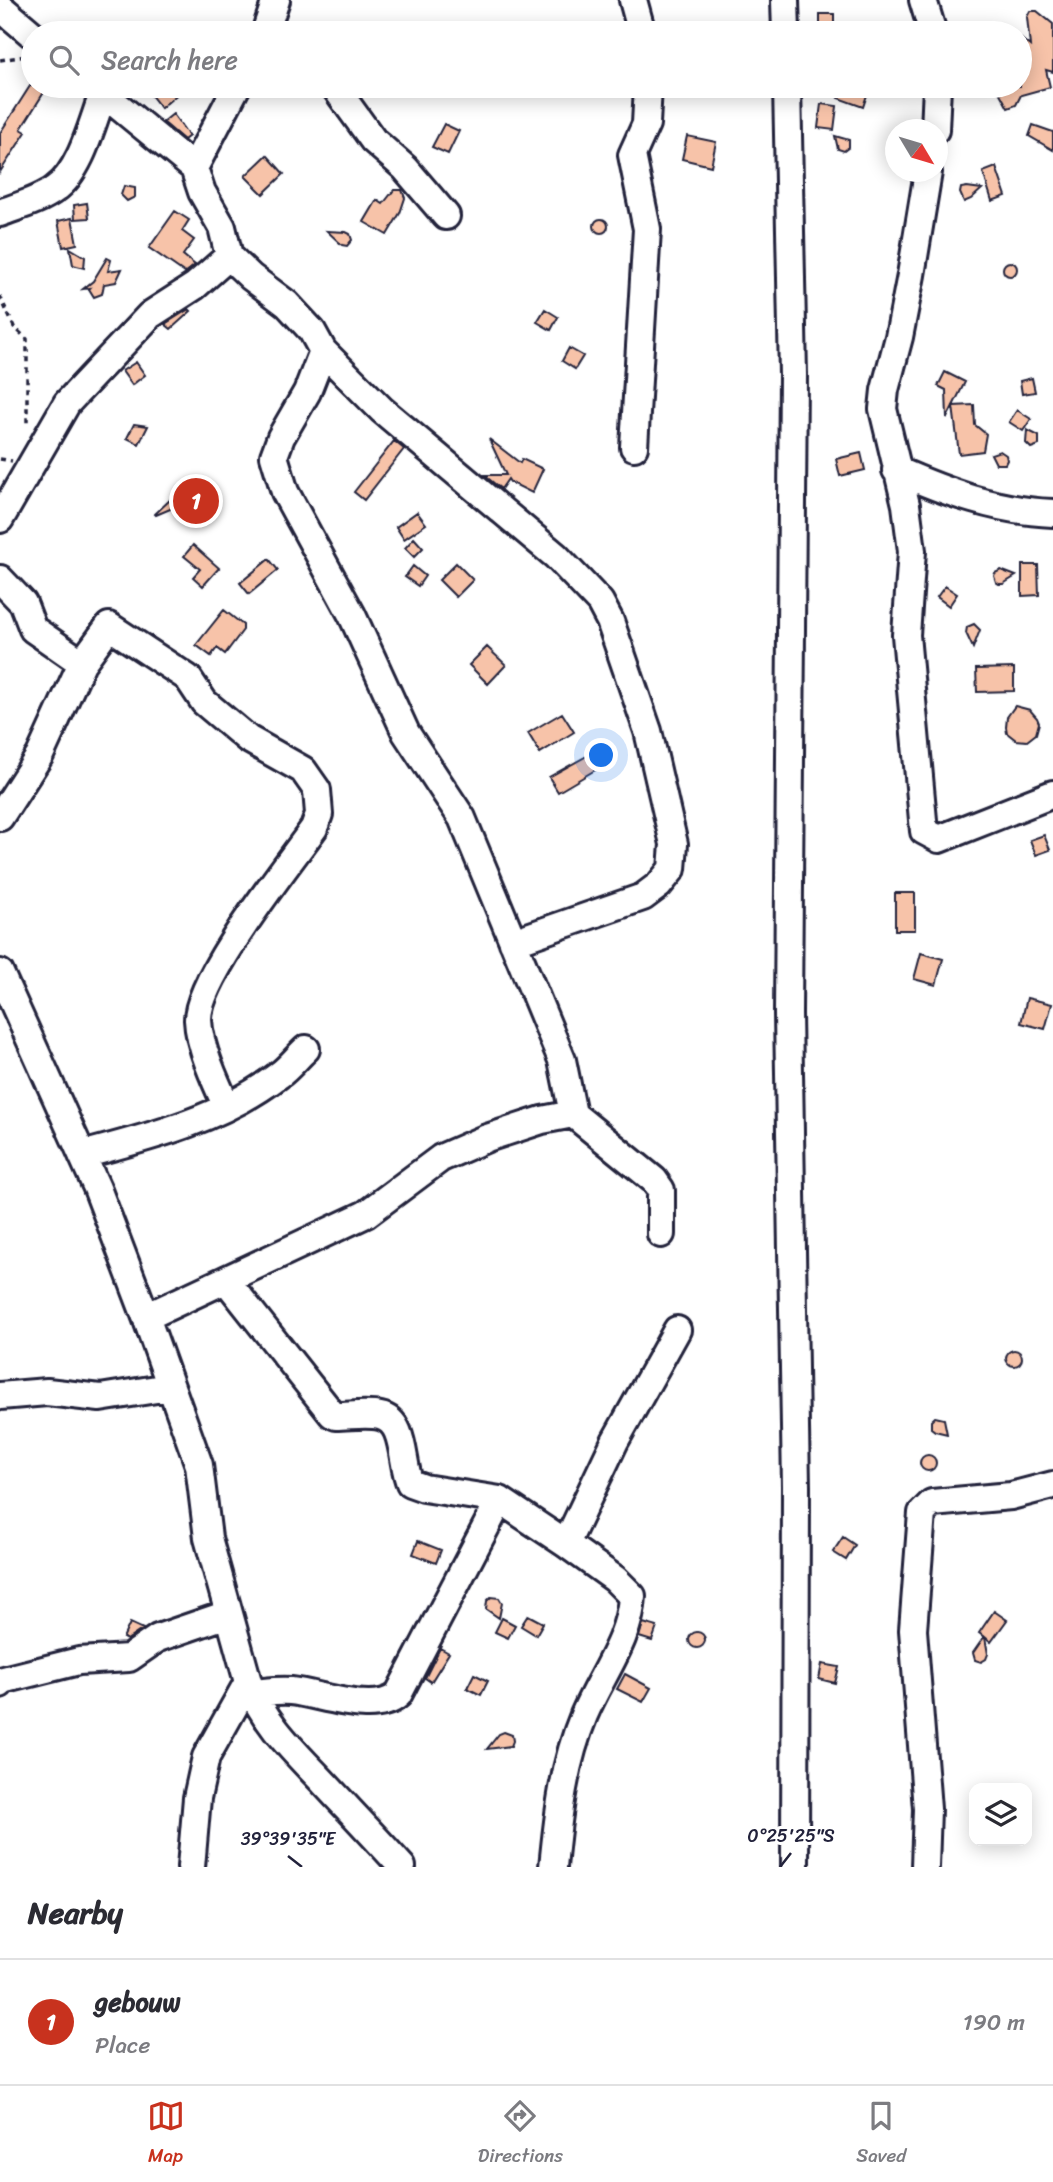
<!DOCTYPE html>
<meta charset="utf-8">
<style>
body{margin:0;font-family:Sriracha,sans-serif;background:#f2f2f3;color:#2b2b33}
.controls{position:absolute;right:21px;bottom:21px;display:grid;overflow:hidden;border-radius:14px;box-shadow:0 4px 18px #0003}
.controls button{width:63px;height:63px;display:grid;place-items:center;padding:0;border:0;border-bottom:2px solid #e1e1e2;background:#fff;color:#2b2b33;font:35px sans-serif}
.compass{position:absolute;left:885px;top:119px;width:63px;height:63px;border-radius:50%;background:#fff;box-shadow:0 4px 18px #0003;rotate:128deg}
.you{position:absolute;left:602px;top:756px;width:24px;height:24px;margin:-18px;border:5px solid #fff;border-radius:50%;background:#1a73e8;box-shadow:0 0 0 10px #1a73e833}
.badge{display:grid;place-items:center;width:46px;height:46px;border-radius:50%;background:#c8321e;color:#fff;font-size:23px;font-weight:700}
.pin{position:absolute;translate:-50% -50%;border:4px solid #fff;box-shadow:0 2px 7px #0006}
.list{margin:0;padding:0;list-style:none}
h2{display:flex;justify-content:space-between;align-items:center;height:91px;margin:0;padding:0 28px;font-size:30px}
h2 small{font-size:23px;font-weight:400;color:#7c7c81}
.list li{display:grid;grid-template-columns:46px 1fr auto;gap:21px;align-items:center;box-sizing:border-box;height:126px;padding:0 28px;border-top:2px solid #e1e1e2}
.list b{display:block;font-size:26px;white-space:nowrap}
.list p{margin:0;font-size:23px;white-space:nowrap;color:#7c7c81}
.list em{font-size:23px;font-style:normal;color:#7c7c81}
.icon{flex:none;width:38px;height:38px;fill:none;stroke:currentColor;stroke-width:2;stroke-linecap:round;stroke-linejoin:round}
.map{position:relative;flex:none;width:1053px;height:1867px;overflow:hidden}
.search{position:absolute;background:#fff;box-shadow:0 4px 18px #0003;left:21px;right:21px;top:21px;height:77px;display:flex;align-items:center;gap:18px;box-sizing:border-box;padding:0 24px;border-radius:38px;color:#7c7c81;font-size:26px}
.sheet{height:217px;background:#fff}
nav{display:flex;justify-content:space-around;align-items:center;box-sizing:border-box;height:98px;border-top:2px solid #e1e1e2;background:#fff;font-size:19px;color:#7c7c81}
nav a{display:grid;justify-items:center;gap:4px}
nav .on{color:#c8321e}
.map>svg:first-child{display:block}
.building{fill:#f7c3a9;stroke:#22223b;stroke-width:2}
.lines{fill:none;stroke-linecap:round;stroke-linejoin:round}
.minor-casing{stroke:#22223b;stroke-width:32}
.path{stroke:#22223b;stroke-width:3.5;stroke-dasharray:5 5;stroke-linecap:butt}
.minor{stroke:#fff;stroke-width:26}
.ticks{fill:none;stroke:#22223b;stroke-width:2.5}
.ticks-label{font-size:18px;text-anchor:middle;fill:#22223b;stroke:#fff;stroke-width:6;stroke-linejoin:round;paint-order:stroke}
</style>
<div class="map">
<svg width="1053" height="1867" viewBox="0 0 1053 1867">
<rect width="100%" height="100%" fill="#fff"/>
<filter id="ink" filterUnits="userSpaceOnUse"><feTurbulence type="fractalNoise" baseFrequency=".0143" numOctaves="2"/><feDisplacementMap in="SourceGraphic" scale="14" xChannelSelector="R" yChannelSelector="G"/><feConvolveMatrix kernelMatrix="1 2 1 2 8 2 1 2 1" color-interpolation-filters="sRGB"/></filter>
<g filter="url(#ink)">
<path class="building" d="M 1030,11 L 1037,11 L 1053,24 L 1053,72 L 1046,70 L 1050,87 L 1021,95 L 1016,105 L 1008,108 L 996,86 L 1020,86 L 1020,38 L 1030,46 L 1027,17 Z
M 820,14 L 834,14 L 834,33 L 820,33 Z
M 30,86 L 48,86 L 21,129 L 26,132 L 0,172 L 0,133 Z
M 144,86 L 187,86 L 161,108 Z
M 842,86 L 852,86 L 868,92 L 863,107 L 838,98 Z
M 821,104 L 837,106 L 834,130 L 818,128 Z
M 173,114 L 189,136 L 184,140 L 163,122 Z
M 444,124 L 459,131 L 448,154 L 432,147 Z
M 1033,125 L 1053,132 L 1053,150 L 1029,136 Z
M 687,136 L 716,142 L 711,166 L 682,159 Z
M 835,136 L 849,140 L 849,147 L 844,151 L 838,149 Z
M 267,155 L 284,174 L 263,194 L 245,176 Z
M 996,167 L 1006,196 L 992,201 L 983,172 Z
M 124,186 L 135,188 L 135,197 L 127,201 L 121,195 Z
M 967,187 L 982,189 L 971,199 L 964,202 L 960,193 L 961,188 Z
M 394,190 L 402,190 L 405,198 L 400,213 L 387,235 L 364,222 L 377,200 L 383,204 Z
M 87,203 L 89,218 L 75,219 L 74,205 Z
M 175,211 L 189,220 L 182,231 L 194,240 L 183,255 L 195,265 L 185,273 L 149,248 Z
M 72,218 L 77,244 L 63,247 L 58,221 Z
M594 226a7 7 0 1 1 14 0a7 7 0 1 1-14 0Z
M 327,231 L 346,232 L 350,234 L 352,240 L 347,246 L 342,245 Z
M 70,248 L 85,257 L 84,268 L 73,265 Z
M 107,258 L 111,260 L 108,271 L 122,269 L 116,282 L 104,284 L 102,294 L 94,297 L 89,289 L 90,288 L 83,289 L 93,281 Z
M1003 269a7 7 0 1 1 14 0a7 7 0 1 1-14 0Z
M 189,309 L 191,311 L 171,329 L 165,324 Z
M 545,309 L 558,317 L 551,330 L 537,322 Z
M 569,348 L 583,356 L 575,369 L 562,361 Z
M 136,362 L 145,375 L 132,385 L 122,371 Z
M 945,372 L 965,382 L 947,418 L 946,390 L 938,386 Z
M 1032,378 L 1035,392 L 1022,394 L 1020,381 Z
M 974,405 L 975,425 L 986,434 L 983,451 L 959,454 L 953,406 Z
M 1017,410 L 1031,419 L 1023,431 L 1009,422 Z
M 134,424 L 148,426 L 139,444 L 127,438 Z
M 1027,430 L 1039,436 L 1039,445 L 1031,448 L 1026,443 Z
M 489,439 L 520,463 L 522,459 L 543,469 L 532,493 L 510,482 L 508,479 L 501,489 L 484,475 L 506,475 Z
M 394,441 L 404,449 L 364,500 L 354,492 Z
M 1000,451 L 1006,455 L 1007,460 L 1005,464 L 996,464 L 991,454 Z
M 861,453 L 865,470 L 840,476 L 836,459 Z
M 188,483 L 201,496 L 156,515 L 155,514 Z
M 417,512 L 426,524 L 404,539 L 396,527 Z
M 414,538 L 423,548 L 414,557 L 405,548 Z
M 193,545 L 219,568 L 203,586 L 193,577 L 200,569 L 184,556 Z
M 269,559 L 278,570 L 249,594 L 240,583 Z
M 456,563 L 473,580 L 456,597 L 439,580 Z
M 1022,565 L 1038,565 L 1039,595 L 1022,596 Z
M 413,566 L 425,576 L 418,586 L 405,577 Z
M 1001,570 L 1003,571 L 1016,576 L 1003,584 L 999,584 L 996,582 L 994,576 L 995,573 Z
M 945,586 L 957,594 L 949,606 L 937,597 Z
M 224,610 L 243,625 L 243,630 L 225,654 L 217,648 L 211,656 L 196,645 Z
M 974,624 L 980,630 L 973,648 L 966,633 L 967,627 Z
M 487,647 L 506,665 L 488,684 L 469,665 Z
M 1014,668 L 1014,691 L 977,692 L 976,669 Z
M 1015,706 L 1030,710 L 1037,718 L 1039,723 L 1036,734 L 1027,741 L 1016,740 L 1007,733 L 1006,727 L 1007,717 Z
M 562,713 L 574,732 L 540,753 L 528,733 Z
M 594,752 L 602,766 L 558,792 L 549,777 Z
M 1044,835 L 1050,850 L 1036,855 L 1030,840 Z
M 895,893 L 915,893 L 915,930 L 895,930 Z
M 921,953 L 943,959 L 936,985 L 914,979 Z
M 1027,998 L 1052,1004 L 1045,1029 L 1021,1023 Z
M1006 1358a8 8 0 1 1 16 0a8 8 0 1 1-16 0Z
M 935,1417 L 944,1419 L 947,1434 L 935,1431 L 931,1428 L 931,1421 Z
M920 1463a8 8 0 1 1 16 0a8 8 0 1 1-16 0Z
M 843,1537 L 855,1545 L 846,1560 L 833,1552 Z
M 418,1541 L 441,1550 L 436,1563 L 413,1554 Z
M 491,1597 L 499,1598 L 502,1603 L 499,1618 L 486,1609 L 487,1601 Z
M 994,1611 L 1007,1620 L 991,1642 L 985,1637 L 988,1654 L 986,1659 L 981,1662 L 975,1660 L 973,1653 L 984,1637 L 979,1633 Z
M 528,1615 L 543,1623 L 536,1635 L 521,1626 Z
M 502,1618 L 515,1625 L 508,1638 L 495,1632 Z
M 130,1623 L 143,1629 L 127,1640 L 123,1638 Z
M 643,1623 L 657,1627 L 652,1641 L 639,1637 Z
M689 1640a8 8 0 1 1 16 0a8 8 0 1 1-16 0Z
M 440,1648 L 449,1653 L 431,1682 L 425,1678 Z
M 822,1664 L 839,1667 L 835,1683 L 819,1679 Z
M 474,1674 L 488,1681 L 481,1695 L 467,1688 Z
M 625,1674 L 651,1688 L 643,1702 L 617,1689 Z
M 504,1732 L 512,1735 L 513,1741 L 511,1746 L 487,1749 L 499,1734 Z"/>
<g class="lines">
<defs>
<path id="minor" d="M 633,0 L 642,33
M 785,0 L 786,33
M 923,0 L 933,33
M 0,7 L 33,35
M 265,33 L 276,0
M 94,86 L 194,168
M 237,86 L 194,168 L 202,192 L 222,227 L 229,256 L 251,277 L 287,304 L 312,331 L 323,351 L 307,392 L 281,437 L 274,456 L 285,492 L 352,615 L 406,733 L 462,818 L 562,1060 L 573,1114 L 654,1180 L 661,1190 L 661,1234
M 334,86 L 373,140 L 405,168 L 446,216
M 787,86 L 793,375 L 788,1014 L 796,1486 L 795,1867
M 935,130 L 937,86
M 928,172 L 911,275 L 899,337 L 885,390 L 883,409 L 906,505 L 912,551 L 906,635 L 924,831 L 939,839 L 1053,794
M 0,213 C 18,206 39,201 55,189 C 81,171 92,123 103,94
M 323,351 L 382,410 L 556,556 L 600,602 L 610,621 L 648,731 L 674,844 L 672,869 L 659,885 L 643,897 L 513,942
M 634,447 L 647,229 L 632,155 L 646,124 L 648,86
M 896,470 C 946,492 997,511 1053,513
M 0,519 L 67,403 L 150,315 L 195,286 L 229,256
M 0,579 L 23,603 L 33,629 L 82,663 L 40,755 L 0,817
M 82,663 L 109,626 L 188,678 L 204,702 L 248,739 L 303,770 L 317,790 L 319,814 L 314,828 C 287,866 197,978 198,1020 C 199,1046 216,1083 227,1107
M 0,973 L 97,1188 L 146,1317 L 199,1465 L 208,1538 L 248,1682 C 265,1725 295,1752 325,1784 C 351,1812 377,1839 402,1867
M 82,1155 C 150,1137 222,1119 279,1075 C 289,1068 297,1057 306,1049
M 226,1280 L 332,1414 L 336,1416 C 350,1416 366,1413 380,1416 C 406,1421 401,1464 410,1483 L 424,1488 L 500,1500 L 566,1544
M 146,1317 L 366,1214 L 441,1158 L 487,1138 L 542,1120 L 573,1114
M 0,1396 L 47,1392 L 100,1398 L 169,1387
M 0,1684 L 3,1680 L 79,1661 L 129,1658 L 158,1638 L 228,1614
M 252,1693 C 265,1692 278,1690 291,1691 C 320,1694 375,1716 398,1695 L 500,1500
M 191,1867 L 197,1798 L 206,1757 L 248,1682
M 553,1867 C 558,1815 564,1763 584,1715 C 601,1675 630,1639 632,1596 L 615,1579 L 566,1544 L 615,1441 L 677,1330
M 925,1867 L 927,1809 L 913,1630 L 922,1513 L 932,1503 L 1011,1496 L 1053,1485"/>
</defs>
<use href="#minor" class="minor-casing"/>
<path class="path" d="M 0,60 L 26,56
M 0,296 L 14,327 L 27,339 L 27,427
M 0,459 L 12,461"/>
<use href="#minor" class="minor"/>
</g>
</g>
<path class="ticks" d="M 288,1856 L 302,1867M 780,1867 L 791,1853"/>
<g class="ticks-label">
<text x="791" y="1842">0°25'25"S</text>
<text x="288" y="1845">39°39'35"E</text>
</g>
</svg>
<div class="controls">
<button><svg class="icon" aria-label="layers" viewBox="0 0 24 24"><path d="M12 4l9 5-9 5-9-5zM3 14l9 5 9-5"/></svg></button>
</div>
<svg class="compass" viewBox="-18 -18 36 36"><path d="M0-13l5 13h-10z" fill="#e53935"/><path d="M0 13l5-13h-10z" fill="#7c7c81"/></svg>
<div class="you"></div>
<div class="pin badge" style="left:196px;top:501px">1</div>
<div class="search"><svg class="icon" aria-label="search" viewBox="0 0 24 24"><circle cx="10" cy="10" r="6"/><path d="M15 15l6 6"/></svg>Search here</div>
</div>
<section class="sheet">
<h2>Nearby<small></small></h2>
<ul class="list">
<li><span class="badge">1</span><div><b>gebouw</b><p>Place</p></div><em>190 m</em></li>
</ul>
</section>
<nav>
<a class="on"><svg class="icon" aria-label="map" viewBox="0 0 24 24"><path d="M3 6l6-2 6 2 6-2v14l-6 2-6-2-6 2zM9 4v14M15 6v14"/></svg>Map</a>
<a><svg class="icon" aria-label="directions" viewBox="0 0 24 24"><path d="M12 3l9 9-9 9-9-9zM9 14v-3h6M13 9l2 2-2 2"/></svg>Directions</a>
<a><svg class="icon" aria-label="saved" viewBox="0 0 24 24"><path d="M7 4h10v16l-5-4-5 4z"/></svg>Saved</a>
</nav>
